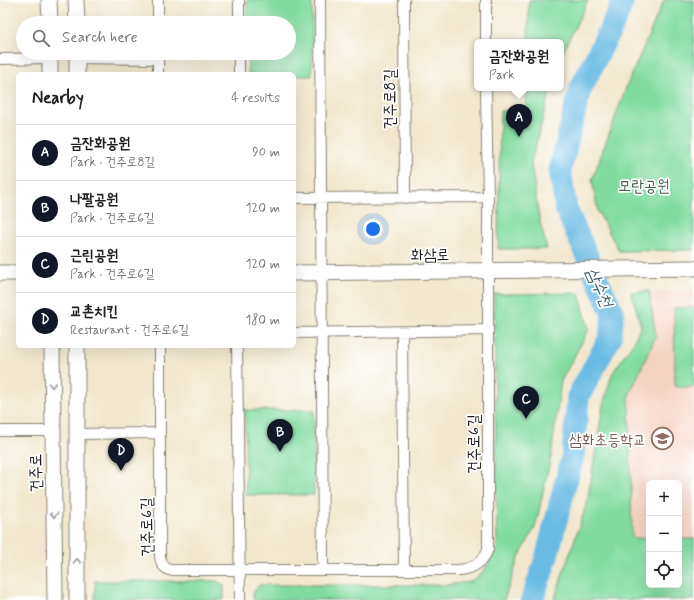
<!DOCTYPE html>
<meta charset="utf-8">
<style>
body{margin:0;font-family:Mynerve,"Poor Story",sans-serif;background:#f2f2f2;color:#202124}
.controls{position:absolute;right:12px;bottom:12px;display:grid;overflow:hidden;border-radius:6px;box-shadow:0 4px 16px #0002}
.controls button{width:36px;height:36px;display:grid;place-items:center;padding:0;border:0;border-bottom:1px solid #e0e0e0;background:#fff;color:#202124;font:20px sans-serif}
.you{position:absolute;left:373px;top:229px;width:14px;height:14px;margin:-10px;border:3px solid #fff;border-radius:50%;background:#1a73e8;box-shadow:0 0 0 6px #1a73e833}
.badge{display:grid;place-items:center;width:26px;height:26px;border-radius:50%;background:#111827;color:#fff;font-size:13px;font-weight:700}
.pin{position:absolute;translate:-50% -33px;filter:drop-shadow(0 1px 2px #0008)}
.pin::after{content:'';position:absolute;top:21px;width:14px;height:12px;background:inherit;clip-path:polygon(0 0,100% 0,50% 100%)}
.popup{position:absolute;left:474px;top:39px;width:90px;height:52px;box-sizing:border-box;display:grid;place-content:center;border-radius:6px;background:#fff;filter:drop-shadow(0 1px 3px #0005);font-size:13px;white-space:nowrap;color:#757577}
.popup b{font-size:15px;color:#202124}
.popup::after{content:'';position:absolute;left:50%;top:100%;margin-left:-8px;border:8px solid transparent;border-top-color:#fff}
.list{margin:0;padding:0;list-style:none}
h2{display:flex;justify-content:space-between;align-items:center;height:52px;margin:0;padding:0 16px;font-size:17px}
h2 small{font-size:13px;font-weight:400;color:#757577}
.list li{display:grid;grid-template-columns:26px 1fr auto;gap:12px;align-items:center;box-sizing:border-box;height:56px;padding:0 16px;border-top:1px solid #e0e0e0}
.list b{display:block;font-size:15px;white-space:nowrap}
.list p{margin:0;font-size:13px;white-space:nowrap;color:#757577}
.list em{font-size:13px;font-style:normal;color:#757577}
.icon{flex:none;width:22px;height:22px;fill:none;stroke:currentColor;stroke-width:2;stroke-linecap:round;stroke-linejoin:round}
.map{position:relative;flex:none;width:694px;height:600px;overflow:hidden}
.search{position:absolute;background:#fff;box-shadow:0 4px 16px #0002;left:16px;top:16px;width:280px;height:44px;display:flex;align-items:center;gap:10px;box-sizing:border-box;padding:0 14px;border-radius:22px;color:#757577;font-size:15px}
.panel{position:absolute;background:#fff;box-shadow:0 4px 16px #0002;left:16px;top:72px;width:280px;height:276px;border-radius:6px}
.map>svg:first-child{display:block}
.built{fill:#f5d2c2}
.green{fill:#81dba1;stroke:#4e7c5e}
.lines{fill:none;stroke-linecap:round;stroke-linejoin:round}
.river{stroke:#69bbe4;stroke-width:23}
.street-casing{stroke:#878275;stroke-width:12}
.secondary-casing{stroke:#878275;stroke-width:17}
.street{stroke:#fff;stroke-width:10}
.secondary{stroke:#fff;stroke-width:15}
.oneway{stroke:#999}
.labels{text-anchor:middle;stroke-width:3.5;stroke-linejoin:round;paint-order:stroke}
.street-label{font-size:16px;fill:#1c1c1c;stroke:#fff}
.park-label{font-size:16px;fill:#3f5f4b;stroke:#fff}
.education-label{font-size:16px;fill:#785e54;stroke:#fff;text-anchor:end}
.water-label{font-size:17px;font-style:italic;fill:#3b5c6c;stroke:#fff}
</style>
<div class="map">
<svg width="694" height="600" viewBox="0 0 694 600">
<rect width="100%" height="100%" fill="#fff"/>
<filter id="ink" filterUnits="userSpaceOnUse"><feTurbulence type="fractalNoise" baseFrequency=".025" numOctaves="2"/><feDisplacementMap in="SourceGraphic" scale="8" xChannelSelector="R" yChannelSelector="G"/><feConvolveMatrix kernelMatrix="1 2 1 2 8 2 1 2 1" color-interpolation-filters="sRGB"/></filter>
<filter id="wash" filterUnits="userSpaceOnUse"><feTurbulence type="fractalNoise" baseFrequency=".012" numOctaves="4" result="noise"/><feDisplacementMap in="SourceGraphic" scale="16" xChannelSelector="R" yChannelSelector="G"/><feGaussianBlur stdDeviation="0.9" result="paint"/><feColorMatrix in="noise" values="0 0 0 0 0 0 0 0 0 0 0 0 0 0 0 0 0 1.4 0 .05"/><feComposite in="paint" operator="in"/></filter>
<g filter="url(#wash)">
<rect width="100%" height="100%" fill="#f2e7ce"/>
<path class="built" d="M 649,291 L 694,291 L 694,539 L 679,539 L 679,483 L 649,483 L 649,538 L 632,538 L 629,395 L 656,336 Z"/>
<path class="green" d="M 247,0 L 312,0 L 312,76 L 294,76 L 294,74 L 248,74 L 248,53 L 289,53 L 289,23 L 247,23 Z
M 529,0 L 588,0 L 565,48 L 561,59 L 561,42 L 528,42 Z
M 664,0 L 694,0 L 694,250 L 619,251 L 598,212 L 592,180 L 627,85 Z
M 527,88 L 551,88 L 531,163 L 539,218 L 547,249 L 498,249 L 500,111 L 526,110 Z
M 649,291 L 656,336 L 629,395 L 632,538 L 649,538 L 649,585 L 679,585 L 679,539 L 694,539 L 694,600 L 554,600 L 587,503 L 603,405 L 612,374 L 633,343 L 641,326 L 631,292 Z
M 579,293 L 589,329 L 561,381 L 551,457 L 535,528 L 519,557 L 504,600 L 253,600 L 253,593 L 259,585 L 445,585 L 470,582 L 484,571 L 497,549 L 494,294 Z
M 694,307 L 694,387 L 675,387 L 674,308 Z
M 245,410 L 314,410 L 314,495 L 246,495 Z
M 95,581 L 217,581 L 224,585 L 224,600 L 95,600 Z"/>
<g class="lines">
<path class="river" d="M 532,600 L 546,559 L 573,455 L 578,397 L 610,338 L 613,314 L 566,209 L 560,170 L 580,90 L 617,16 L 623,0"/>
</g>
</g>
<g filter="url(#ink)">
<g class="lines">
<defs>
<path id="street" d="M 158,0 L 158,23
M 239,0 L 239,23
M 320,0 L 323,570
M 404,0 L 405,198
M 486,42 L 486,0
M 239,53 L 239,74
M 158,54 L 158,74
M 77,58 L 158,59
M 0,59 L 50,58
M 294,198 L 488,197
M 402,332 L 404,570
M 294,333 L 488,330
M 160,346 L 160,556 C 161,563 162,566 169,570 L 458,570 C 473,569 483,563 488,549 L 488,197 L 486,88
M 237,346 L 240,600
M 0,431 L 53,431
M 77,434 L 159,433"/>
<path id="secondary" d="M 49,0 L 50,23
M 76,0 L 77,23
M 50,53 L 50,74
M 77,53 L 77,74
M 0,273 L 18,273
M 294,273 L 694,268
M 52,346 L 55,600
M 77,346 L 77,600"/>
</defs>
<use href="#street" class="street-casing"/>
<use href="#secondary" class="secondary-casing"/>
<use href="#street" class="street"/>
<use href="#secondary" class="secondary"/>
</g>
<defs><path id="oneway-chevron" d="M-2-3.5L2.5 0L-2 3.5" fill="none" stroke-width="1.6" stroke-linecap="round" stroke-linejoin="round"/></defs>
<g class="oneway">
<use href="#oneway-chevron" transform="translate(52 385) rotate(89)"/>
<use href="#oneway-chevron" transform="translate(54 515) rotate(89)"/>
<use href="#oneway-chevron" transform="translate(77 561) rotate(-90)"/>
</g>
</g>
<defs>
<symbol id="school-ring" viewBox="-11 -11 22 22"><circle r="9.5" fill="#fff" stroke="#8d6e63" stroke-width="1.5"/><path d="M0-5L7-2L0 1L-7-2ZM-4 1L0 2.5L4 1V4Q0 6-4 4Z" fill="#8d6e63"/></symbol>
</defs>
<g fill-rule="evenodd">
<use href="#school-ring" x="650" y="426" width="25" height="25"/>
</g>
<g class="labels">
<g class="street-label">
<text transform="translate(389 99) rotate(-90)" y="6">건주로8길</text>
<text transform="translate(430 254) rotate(-1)" y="6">화삼로</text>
<text transform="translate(473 444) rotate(-90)" y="6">건주로6길</text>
<text transform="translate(35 473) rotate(-91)" y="6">건주로</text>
<text transform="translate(146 527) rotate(-91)" y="6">건주로6길</text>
</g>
<g class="park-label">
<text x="644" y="191">모란공원</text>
</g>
<g class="education-label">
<text x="646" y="445">삼화초등학교</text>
</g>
<g class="water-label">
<text transform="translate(600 287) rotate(66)" y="6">삼수천</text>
</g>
</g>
</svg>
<div class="controls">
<button>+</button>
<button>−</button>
<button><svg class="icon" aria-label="locate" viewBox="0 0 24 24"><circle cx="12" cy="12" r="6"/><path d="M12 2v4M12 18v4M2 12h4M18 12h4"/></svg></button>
</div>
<div class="you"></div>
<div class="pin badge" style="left:519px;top:137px">A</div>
<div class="popup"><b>금잔화공원</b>Park</div>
<div class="pin badge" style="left:280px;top:452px">B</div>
<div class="pin badge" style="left:526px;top:419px">C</div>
<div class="pin badge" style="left:121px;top:471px">D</div>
<div class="search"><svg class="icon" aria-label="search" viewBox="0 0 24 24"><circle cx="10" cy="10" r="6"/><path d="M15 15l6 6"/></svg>Search here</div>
<section class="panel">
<h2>Nearby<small>4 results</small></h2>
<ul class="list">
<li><span class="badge">A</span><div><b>금잔화공원</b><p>Park · 건주로8길</p></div><em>90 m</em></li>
<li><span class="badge">B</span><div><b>나팔공원</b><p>Park · 건주로6길</p></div><em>120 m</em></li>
<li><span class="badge">C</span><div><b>근린공원</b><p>Park · 건주로6길</p></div><em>120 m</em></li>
<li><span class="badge">D</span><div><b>교촌치킨</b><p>Restaurant · 건주로6길</p></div><em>180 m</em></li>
</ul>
</section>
</div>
